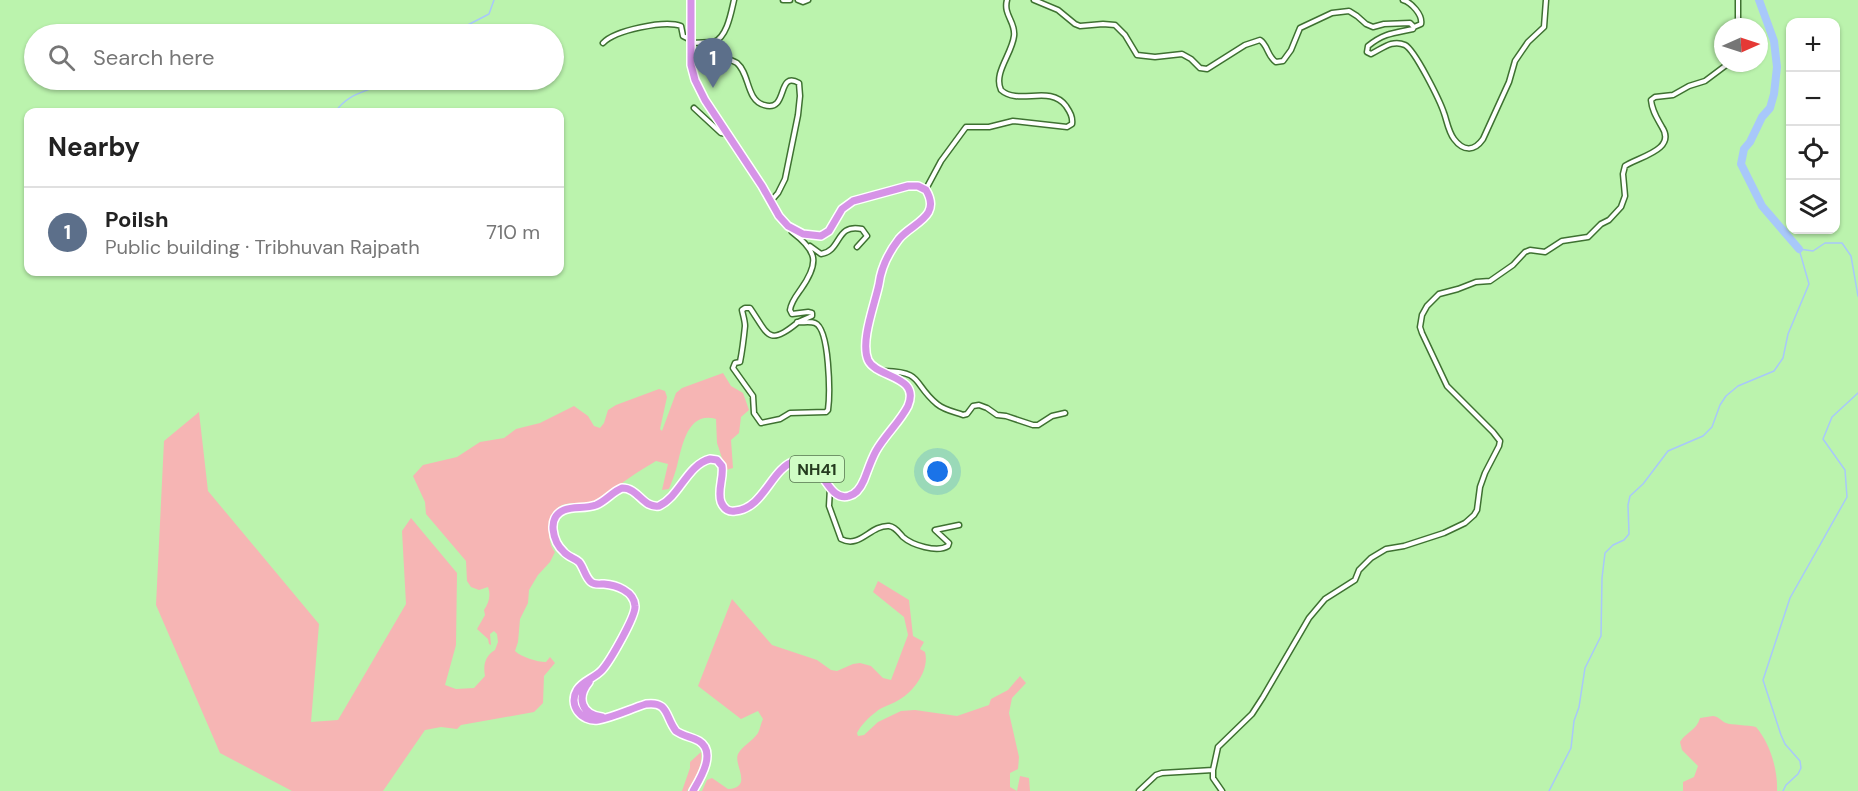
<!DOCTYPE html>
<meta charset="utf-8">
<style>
body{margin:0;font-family:"DM Sans",sans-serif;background:#f2f2f2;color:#222}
.controls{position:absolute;right:18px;top:18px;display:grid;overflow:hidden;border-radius:12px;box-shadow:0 2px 4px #0004}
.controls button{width:54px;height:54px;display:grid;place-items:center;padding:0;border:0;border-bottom:2px solid #e0e0e0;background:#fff;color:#222;font:30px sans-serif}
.compass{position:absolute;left:1714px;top:18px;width:54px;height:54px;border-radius:50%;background:#fff;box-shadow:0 2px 4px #0004;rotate:87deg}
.you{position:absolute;left:938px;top:472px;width:21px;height:21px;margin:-15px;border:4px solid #fff;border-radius:50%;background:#1a73e8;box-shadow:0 0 0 9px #1a73e833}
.badge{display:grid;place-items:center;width:39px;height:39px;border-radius:50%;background:#1a73e8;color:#fff;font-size:20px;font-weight:700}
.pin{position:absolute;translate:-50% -50px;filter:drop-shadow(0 2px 3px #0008)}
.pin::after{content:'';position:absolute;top:32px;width:21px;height:18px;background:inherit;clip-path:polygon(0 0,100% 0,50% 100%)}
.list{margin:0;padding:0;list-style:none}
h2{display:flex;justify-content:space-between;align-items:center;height:78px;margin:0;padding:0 24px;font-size:26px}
h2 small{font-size:20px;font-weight:400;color:#767676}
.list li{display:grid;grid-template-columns:39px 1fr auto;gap:18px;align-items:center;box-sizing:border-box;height:90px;padding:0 24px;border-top:2px solid #e0e0e0}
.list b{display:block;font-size:22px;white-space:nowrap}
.list p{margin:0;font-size:20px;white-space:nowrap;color:#767676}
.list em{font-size:20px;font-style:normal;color:#767676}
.icon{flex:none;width:33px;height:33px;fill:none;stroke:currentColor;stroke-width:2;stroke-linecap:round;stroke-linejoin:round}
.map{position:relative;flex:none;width:1858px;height:791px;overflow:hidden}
.search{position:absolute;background:#fff;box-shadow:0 2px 4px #0004;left:24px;top:24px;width:540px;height:66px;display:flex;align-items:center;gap:15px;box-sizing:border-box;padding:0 21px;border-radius:33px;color:#767676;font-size:22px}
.panel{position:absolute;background:#fff;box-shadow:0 2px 4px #0004;left:24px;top:108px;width:540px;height:168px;border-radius:12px}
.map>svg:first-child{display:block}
.green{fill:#f6b5b4}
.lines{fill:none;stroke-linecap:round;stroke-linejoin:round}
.stream{stroke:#a8c8fa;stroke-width:1.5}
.river{stroke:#a8c8fa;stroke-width:8}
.street-casing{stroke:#3e7131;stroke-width:7}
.highway-casing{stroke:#fff;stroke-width:10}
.street{stroke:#fff;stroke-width:4}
.highway{stroke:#d693e7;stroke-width:7}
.labels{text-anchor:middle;stroke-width:4.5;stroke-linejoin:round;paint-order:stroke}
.shield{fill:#d0fdc5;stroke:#587551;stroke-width:1.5}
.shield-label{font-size:16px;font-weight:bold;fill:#253b1f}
</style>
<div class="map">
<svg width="1858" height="791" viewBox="0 0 1858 791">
<rect width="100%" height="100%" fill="#bbf3ad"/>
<path class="green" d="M 723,373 L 731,386 L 743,393 L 749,410 L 741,417 L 739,433 L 731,440 L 733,468 L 726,470 L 717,443 L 716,419 C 687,411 682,447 677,466 C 675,474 672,481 669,489 L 662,490 L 668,464 L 656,461 C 648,466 639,471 632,476 C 621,483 612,492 602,499 C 582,511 555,490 550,526 C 549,535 549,545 555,552 L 550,562 L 538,575 L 529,590 L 528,603 L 520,619 L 518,642 L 515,651 C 521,657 537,662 546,662 L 550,657 L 555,663 L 544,676 L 543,703 L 534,712 L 461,725 L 457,729 L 441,727 L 425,730 L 383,791 L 292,791 L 220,753 L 156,605 L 164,441 L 199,412 L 208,491 L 319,624 L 311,722 L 338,720 L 406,604 L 402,531 L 411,518 L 457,573 L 456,645 L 445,685 L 456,689 L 474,688 L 485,676 C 483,665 485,656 495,650 L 498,642 L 497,634 L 494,631 L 490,634 L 491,645 L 489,644 L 488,639 L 477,629 L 485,615 L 484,610 C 489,602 491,596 488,587 L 479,590 L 471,587 L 467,581 L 466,561 L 426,514 L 425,502 L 413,476 L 423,465 L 457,457 L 480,442 L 504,438 L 516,429 L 540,423 L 574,406 L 588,416 L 594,426 L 600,428 L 604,423 L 608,410 L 616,405 L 659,389 L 665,391 L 667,397 L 660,429 L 662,431 L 676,393 L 682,388 Z
M 878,581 L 909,600 L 913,636 L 924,642 L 920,649 L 925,652 C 930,670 913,693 897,701 C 890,705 881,707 876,712 C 869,717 861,725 857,733 L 858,736 L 864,735 L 878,722 L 901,711 L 915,710 L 957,716 L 989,705 L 991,699 L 1008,690 L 1020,676 L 1026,683 L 1012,698 L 1009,713 L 1019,757 L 1018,769 L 1010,773 L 1010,787 L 1017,791 L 1020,776 L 1029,778 L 1030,791 L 702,791 L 707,780 L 712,778 L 728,789 C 754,787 733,765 738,754 C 742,746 753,741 758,733 C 760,729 761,723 763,719 L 758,711 L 741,719 L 698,686 L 732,599 L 772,645 L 817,660 L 831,670 L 837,671 L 853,664 L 860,663 L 871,666 L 883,678 L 891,680 L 908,635 L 904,617 L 873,592 Z
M 1713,716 C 1720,717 1721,721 1726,723 C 1731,725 1748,725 1756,727 C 1770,743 1778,770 1777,791 L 1683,791 L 1683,782 L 1694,777 L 1698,766 L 1682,750 L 1680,742 C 1686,732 1697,730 1700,718 Z
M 701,752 C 703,766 695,779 687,791 L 682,791 L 690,768 L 690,762 Z"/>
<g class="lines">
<path class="stream" d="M 458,34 L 462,28 L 489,14 L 494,0
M 335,112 C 351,90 367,94 388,80
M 1549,791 L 1571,748 L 1574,721 L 1579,707 L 1585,668 L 1601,636 L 1602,578 L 1605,553 L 1613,545 L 1624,540 L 1629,534 L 1628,505 L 1630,496 L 1643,484 L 1668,451 L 1703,436 L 1712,427 L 1720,405 L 1726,396 L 1738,386 L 1774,371 L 1783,358 L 1788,334 L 1809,284 L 1799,249 L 1813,251 L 1825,243 L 1842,243 L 1851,256 L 1858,296
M 1783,791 L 1786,785 L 1798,774 L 1801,768 L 1800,761 L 1785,744 L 1781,735 L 1763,680 L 1790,598 L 1847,497 L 1845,470 L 1823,439 L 1832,417 L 1858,393"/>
<path class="river" d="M 1759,0 L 1774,41 L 1777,67 L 1774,94 L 1770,108 L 1762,117 L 1750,142 L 1744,149 L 1741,164 L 1762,206 L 1799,249"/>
<defs>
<path id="street" d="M 783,0 L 790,0
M 798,0 L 803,2 L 808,0
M 1034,0 L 1058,10 L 1075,24 L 1080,26 L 1103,24 L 1115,25 L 1125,35 L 1137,55 L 1155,57 L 1182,54 L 1191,59 L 1200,68 L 1207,69 L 1245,45 L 1260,40 C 1268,45 1267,56 1276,62 L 1283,61 L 1291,50 L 1300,28 L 1332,13 L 1349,11 L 1357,16 L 1366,24 L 1373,27 L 1384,24 L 1410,23 L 1414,27 L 1413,29 C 1394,33 1384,33 1368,46 L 1367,52 L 1371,54 C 1382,49 1392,39 1405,45 C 1415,50 1440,101 1444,113 C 1447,121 1448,131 1454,139 C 1463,151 1474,152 1483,139 L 1509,82 L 1515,61 L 1528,42 L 1544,27 L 1546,0
M 1403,0 C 1411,2 1423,15 1421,24 L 1414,27
M 1738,0 L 1738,19 L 1741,27
M 714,42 C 727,37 731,13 734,0
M 603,43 C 615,30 665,20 681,26 L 683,36 L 691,40
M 691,43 L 714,42 L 720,56 C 725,58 732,60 737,63 C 750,74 746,100 764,105 C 789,113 776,70 799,83 L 800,96 L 798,115 L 785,179 L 778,193 L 771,201
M 694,108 L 721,133 L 728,134
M 926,189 L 941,161 L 966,127 L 989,127 L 1013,121 L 1067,127 L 1072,124 C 1073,117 1070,112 1066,106 C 1050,84 1019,106 1001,90 C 993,73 1012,54 1014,36 C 1016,22 1003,15 1007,0
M 792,232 C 817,251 820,262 801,289 C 796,296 791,302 790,310 L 792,314 L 808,312 L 812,313 L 812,316 L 798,322
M 810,246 L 821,254 C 842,251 835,223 862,229 L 867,236 L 857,247
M 797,323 C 768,347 768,334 750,308 L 745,308 L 742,310 C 743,315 745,321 745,326 C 744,336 742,352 740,362 L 735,363 L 733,368 L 753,396 L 754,413 L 761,423 L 780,419 L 790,413 L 826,412 L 828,410 C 830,395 830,329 815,323 C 810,321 801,323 797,322
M 885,371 C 924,372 912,383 937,404 C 944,410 955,412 963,415 L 967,414 L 973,406 L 979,405 L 987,408 L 997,415 L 1006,416 L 1033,425 L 1038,425 L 1052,416 L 1065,413
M 830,488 L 829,506 L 841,539 C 860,549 870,525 889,526 C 896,527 899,533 903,537 C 912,545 937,553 948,546 L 949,543 L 935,530 L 959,525
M 1213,770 L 1218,747 L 1252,714 L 1263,697 L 1309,618 L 1325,599 L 1355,580 L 1359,570 L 1371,558 L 1386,549 L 1404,546 L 1444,533 L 1465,523 L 1474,515 L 1477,510 L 1480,487 L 1485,473 L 1499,446 L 1500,441 L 1493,432 L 1447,386 L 1422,333 L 1420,327 L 1422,315 L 1427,306 L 1439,294 L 1458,289 L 1476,282 L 1490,281 L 1513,265 L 1525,252 L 1530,250 L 1545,252 L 1562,241 L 1588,237 L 1601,224 L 1609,220 L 1621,207 L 1625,196 L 1623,174 L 1625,166 C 1638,157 1677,150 1662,127 C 1657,118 1652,111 1651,100 L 1655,97 L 1673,95 L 1689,86 L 1705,81 L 1729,63
M 1139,791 L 1156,775 L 1162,773 L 1213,770 L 1213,778 L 1222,791"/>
<path id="highway" d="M 691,0 L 691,65 L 695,80 L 705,100 L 762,186 L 779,216 L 788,226 L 803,234 L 821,236 L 829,231 L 842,209 L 853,201 L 908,186 L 918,186 L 926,190 C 942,217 912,223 899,239 C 889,252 881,268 879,284 C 875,304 860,341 868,360 C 876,378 921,375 908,406 C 900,422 885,435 876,451 C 871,460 868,470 864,480 C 861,487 857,494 849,496 C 826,503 823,456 796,461 C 790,462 785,466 781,470 C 767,484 758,509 735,511 C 728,512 724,509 721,502 C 717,490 724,478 722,466 L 717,460 L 710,459 C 687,465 680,496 659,506 C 642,508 639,488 622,488 C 612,492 606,501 596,505 C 585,509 574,506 564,510 C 546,517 553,542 564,552 C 568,557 575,558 579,562 C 584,568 585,577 591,582 C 594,585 600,584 604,584 C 616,585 634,591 635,606 C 636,616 610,661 602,670 C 595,678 582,681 577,690 C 568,705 581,722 598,720 C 614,717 630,709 646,704 C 669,701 665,717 676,731 C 683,736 692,737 699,741 C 717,752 700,779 693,791
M 589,682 C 576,698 582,715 602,717"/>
</defs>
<use href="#street" class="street-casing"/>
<use href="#highway" class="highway-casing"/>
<use href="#street" class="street"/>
<use href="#highway" class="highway"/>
</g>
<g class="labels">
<rect class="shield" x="790" y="456" width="54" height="26" rx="4.5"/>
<g class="shield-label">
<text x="817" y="475">NH41</text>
</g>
</g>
</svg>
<div class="controls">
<button>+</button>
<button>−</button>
<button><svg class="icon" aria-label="locate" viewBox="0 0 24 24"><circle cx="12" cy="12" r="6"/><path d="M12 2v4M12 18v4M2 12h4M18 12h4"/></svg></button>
<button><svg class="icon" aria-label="layers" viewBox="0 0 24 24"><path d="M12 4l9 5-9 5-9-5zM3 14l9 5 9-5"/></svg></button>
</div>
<svg class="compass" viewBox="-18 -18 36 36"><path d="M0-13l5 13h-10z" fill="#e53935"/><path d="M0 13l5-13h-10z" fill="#767676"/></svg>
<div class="you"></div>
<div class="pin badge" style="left:713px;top:88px;background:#5c6f8a">1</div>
<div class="search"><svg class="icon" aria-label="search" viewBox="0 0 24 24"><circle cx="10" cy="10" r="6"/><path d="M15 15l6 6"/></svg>Search here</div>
<section class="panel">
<h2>Nearby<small></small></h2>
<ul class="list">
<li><span class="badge" style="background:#5c6f8a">1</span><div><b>Poilsh</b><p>Public building · Tribhuvan Rajpath</p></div><em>710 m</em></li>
</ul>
</section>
</div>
